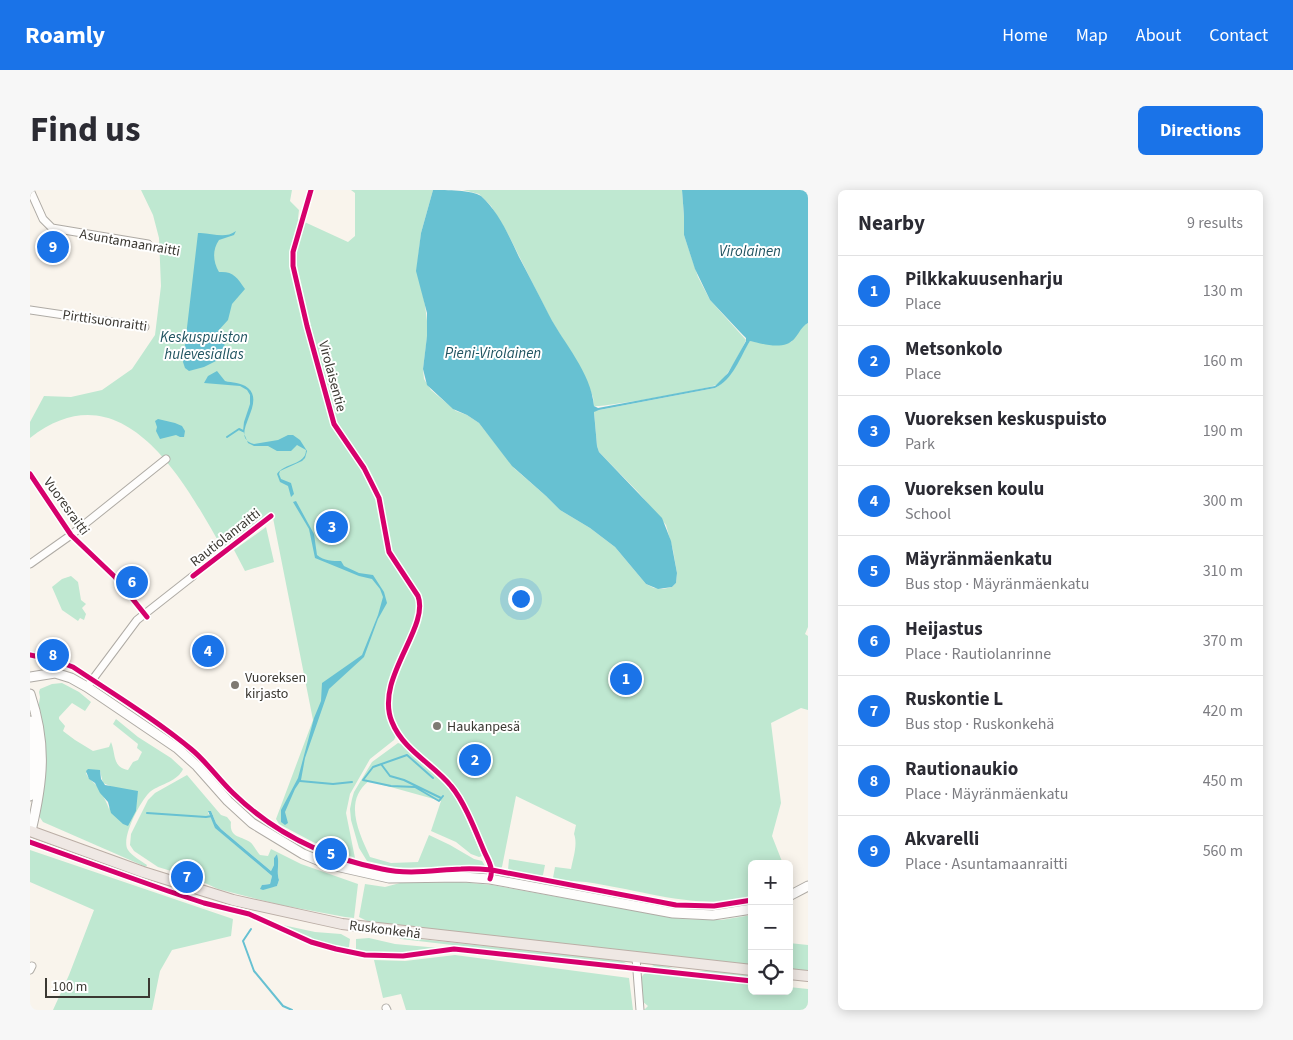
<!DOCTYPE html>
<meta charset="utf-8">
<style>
body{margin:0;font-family:"Source Sans 3",sans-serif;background:#f7f7f7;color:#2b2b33}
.controls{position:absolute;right:15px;bottom:15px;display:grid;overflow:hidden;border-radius:8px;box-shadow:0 2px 12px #0003}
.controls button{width:45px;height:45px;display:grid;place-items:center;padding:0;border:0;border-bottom:1px solid #e1e1e2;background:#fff;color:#2b2b33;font:25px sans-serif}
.scale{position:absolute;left:15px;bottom:12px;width:105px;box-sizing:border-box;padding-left:5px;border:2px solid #3b3832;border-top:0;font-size:14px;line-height:18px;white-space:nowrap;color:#3b3832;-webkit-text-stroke:4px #fff;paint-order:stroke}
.you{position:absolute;left:490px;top:408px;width:18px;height:18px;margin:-12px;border:4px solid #fff;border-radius:50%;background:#1a73e8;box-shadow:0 0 0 8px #1a73e833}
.badge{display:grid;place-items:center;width:32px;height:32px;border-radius:50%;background:#1a73e8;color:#fff;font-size:16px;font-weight:700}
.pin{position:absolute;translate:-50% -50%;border:2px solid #fff;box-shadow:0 1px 5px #0006}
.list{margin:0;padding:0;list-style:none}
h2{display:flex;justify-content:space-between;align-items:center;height:65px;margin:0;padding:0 20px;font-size:21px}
h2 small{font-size:16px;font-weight:400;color:#7c7c81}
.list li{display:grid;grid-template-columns:32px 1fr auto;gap:15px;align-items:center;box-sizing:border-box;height:70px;padding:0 20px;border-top:1px solid #e1e1e2}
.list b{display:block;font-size:19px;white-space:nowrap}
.list p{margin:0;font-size:16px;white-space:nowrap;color:#7c7c81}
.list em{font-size:16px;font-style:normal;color:#7c7c81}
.icon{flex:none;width:28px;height:28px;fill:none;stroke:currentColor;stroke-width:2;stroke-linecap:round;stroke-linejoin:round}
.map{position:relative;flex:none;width:778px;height:820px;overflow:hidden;border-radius:8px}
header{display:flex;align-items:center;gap:30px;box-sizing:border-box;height:70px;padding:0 25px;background:#1a73e8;color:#fff}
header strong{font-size:24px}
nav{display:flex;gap:28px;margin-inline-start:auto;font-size:18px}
.intro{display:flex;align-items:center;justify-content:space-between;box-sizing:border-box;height:120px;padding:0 30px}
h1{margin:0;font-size:35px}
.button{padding:12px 22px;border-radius:8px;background:#1a73e8;color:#fff;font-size:18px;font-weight:700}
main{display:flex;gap:30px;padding:0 30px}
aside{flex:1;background:#fff;border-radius:8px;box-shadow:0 2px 12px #0003}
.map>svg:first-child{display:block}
.green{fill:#bfe8d1;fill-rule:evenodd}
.water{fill:#67c1d2}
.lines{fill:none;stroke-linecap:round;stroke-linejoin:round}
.stream{stroke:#67c1d2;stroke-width:2}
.minor-casing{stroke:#afaba5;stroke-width:9}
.tertiary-casing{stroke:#afaba5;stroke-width:11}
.secondary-casing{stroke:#afaba5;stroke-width:11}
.primary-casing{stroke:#bbaea6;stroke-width:12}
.minor{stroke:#fefdfc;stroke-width:7}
.tertiary{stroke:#fefdfc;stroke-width:9}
.secondary{stroke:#fefdfc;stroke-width:9}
.primary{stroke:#efe8e4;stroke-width:10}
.cycleway-casing{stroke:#fff;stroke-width:8}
.cycleway{stroke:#d6006c;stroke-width:5}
.poi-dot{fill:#7e7a73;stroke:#fff;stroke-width:2}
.labels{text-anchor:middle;stroke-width:4;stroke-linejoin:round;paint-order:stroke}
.street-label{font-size:14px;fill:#3b3832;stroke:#fff}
.poi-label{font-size:14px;fill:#3b3832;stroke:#fff;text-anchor:start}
.water-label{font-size:15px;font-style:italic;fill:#215461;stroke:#fff}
</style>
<header>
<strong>Roamly</strong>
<nav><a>Home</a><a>Map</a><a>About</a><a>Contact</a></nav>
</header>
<div class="intro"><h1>Find us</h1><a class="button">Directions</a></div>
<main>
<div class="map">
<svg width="778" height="820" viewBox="0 0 778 820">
<rect width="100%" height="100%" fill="#f9f4ec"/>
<path class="green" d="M 111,0 L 262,0 L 260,11 L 269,20 L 268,29 L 318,52 L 325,46 L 325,3 L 321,0 L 403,0 L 391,43 L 387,78 L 395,115 L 398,139 L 393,179 L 394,189 L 401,200 L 426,221 L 437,225 L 449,233 L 485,279 L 516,306 L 530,320 L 560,338 L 585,357 L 616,394 L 624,398 L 633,399 L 642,397 L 646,393 L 647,383 L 643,360 L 636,335 L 608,302 L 569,262 L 567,256 L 564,221 L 685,198 C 703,189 709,167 720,151 L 747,155 L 761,152 L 773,136 L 778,133 L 778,437 L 775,444 L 778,446 L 778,520 L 771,518 L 741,533 L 751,613 L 742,646 L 753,674 L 722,674 L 722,708 C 665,720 612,700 556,692 C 546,691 536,692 525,690 L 523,688 L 525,677 L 541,679 C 543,668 548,654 544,644 L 546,635 L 486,606 L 472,677 L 470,679 L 465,677 L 451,650 L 433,606 L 380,554 L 373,546 L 366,532 L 366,546 L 364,550 L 340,569 L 320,604 L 316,623 L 325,668 L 283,652 L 249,634 L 246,629 L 283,530 L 243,328 L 235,326 L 192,358 C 154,290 92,176 0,248 L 0,232 L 14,206 L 41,207 L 72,200 L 102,179 L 125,145 L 131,96 L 129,48 L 123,25 Z
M 433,0 L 652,0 L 654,26 L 654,45 L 668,87 L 680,110 L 716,150 C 711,161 697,189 686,195 C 678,199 570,218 564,216 L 563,207 L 554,185 L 519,126 L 478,44 L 461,16 L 449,4 Z
M 236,337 L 244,372 L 215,381 L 204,360 Z
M 41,386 L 48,392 L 51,410 L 56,414 L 52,418 L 56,424 L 54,430 L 50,428 L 48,431 L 32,420 L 22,397 L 32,389 Z
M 32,493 L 49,502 L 61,512 L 55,521 L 42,513 L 29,527 L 29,529 L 35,536 L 33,541 L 45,550 L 63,561 L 79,557 L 81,552 C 86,564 82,577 98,580 L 103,572 L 108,570 L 112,562 L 107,558 L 108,554 L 83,534 L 86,529 L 108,547 L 141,568 L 153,579 C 148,591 131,594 121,601 C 111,609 90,649 98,660 C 102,666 111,671 117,675 L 116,677 L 13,632 L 9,626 L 16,578 L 8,519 L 10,507 L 9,502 L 10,499 L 22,494 ZM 70,581 L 73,593 L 85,598 L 79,619 C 78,614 68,596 64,593 C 60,589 58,588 56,583 Z
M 368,553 L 374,555 L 417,596 L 425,607 L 435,626 L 452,666 L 449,667 L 441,664 L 426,652 L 401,641 L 411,611 L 339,591 C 313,611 329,643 340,667 L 361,673 L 388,672 L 399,645 L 420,655 L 444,669 L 452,671 L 455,676 L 368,678 L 337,671 L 329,658 L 321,630 L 320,619 L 322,609 L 324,602 L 342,572 Z
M 157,585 L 191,625 L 197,627 L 201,632 C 199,648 211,646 220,652 C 224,655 226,661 230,665 L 238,666 L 241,659 L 271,674 L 328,694 L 324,728 L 315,727 L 251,715 L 188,699 L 164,688 L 128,677 L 104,661 L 100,655 L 101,644 L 118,610 L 125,603 ZM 181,621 L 186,633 L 191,639 L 241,681 L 244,675 L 244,668 L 247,664 C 250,673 246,681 249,690 L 247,696 L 234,698 L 232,695 L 240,694 L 242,686 L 189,641 L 178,623 L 178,622 Z
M 0,660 L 203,729 L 201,746 L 142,760 L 130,781 L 122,820 L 23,820 L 39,785 L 64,720 L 0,692 Z
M 479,669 L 515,675 L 513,685 L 511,687 L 478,680 Z
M 430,692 L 462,695 L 651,729 L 691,730 L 722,725 L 722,775 L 339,732 L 329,727 L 335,694 L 355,697 L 370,693 Z
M 524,694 C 589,707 655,726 722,713 L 722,716 L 695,721 L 649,721 L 524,697 Z
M 248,734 L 285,742 L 311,744 L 320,749 L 319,757 L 316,759 L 286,751 L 248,735 Z
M 370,747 L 590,770 L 598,774 L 566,772 L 371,749 L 369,748 Z
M 339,748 L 365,754 L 409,758 L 409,760 C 389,764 344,768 326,759 L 326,749 Z
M 759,753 L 778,755 L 778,781 L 759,779 Z
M 425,765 L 599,788 L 603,820 L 376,820 L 371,804 L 353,808 L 344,770 L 375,771 Z
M 626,774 L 660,782 L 680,780 L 722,785 L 722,790 L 618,778 Z
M 617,782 L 722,793 L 722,801 L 759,801 L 759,797 L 778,799 L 778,820 L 614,820 L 618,816 L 612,811 C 612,801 607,786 617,782 Z"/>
<path class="water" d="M 403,0 C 416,0 442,0 451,6 C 469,22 479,46 489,67 C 499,86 509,105 519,125 C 534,154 561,182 564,216 L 568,218 L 685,196 L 698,183 L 716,151 L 716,148 L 711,143 L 680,110 L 665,79 L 654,45 L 654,26 L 652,0 L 778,0 L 778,133 C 771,137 770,142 765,148 C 755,161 733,154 720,151 C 710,167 703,190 685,198 L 569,220 L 564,222 L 567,256 L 569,262 L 632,328 L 641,351 L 647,383 L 646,393 L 642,397 L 628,399 L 616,394 L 585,357 L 560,338 L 530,320 L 516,306 L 482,276 L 449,233 L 437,225 L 423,219 L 397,195 L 393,179 L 397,146 L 397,123 L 386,81 L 391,43 Z
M 206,41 L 204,45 L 189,50 C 182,60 183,72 189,82 C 203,81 207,87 215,99 L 202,114 L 198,130 L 188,141 L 193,146 L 194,151 L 195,160 L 192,168 L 174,177 L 159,181 L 155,178 L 153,172 L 168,43 C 181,42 194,50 206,41 Z
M 187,181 L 195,191 C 202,193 211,192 218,198 C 237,214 197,247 224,254 L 248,250 L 258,245 L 263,245 L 270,250 L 277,261 L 275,268 L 272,271 L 250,281 L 249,284 L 251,289 L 261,293 L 264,304 L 261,307 L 258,296 L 250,292 L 247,284 C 254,273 276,275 276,260 L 267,255 L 261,261 L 247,261 L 238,256 L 224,256 L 218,253 L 213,241 L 214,232 L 220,214 L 220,205 L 217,200 L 210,196 L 174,193 L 178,186 Z
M 128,229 L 145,233 L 152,236 L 155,241 L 154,247 L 150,247 L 146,245 L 130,249 L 126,241 L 127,237 L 125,231 Z
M 266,311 L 284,344 L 287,365 C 294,371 303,371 311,371 L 314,376 L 329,383 L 343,385 L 354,402 L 357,413 L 348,429 L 334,467 L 299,499 L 275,568 L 271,590 L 265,599 L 255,622 L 258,633 L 255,635 L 251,632 L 251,620 L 268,588 L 284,528 L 291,511 L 292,493 L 332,465 L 348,425 L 353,407 L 350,399 L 342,389 L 329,386 L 285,368 L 279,339 L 263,312 Z
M 58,579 L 70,580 L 71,589 L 75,595 L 108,601 L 106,621 L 98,636 L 93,634 L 81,623 L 78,612 L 70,603 L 65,593 L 59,589 L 56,581 Z
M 178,621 L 181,621 L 186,633 L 191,639 L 241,681 L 244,675 L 244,668 L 247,664 C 250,673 246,681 249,690 L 247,696 L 233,700 L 230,699 L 232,695 L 240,694 L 242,686 L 185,638 Z"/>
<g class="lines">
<path class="stream" d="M 197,247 L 209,239 L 213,241
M 351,574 L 360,586 L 374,590 L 411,608
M 333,590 L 343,577 L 377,565 L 403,588
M 333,590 L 361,596 L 385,597 L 409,611 L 413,606
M 270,591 L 303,594 L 322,592
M 117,623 L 176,627 L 182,626
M 221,739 L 213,751 L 224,781 L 253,816 L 262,820"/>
<defs>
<path id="minor" d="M 0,0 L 13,29 L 22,38 L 118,54
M 0,120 L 115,137
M 0,374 L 41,345 L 136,269
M 57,497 L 107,430 L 163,386
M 606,768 L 610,820
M 0,780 L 2,776
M 356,818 L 357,820"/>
<path id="tertiary" d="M 0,487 L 25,483 L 41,488 L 57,497 L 147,558 L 167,576 L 198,611 L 222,633 L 273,664 L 297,674 L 359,688 L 433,687 L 460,689 L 643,723 L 683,725 L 722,719
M 759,706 L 778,696"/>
<path id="secondary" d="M 0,504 C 17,554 13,591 1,641
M 0,531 C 6,554 6,582 0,606"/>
<path id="primary" d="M 0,641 L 113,682 L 203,710 L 312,734 L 722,780
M 759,784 L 778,786"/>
</defs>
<use href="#minor" class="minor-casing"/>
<use href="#tertiary" class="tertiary-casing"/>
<use href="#secondary" class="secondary-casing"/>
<use href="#primary" class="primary-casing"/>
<use href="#minor" class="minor"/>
<use href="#tertiary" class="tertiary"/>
<use href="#secondary" class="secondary"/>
<use href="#primary" class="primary"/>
<defs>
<path id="cycleway" d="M 281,0 L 263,62 L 263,76 L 277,136 L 304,234 L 334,278 L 349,308 L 359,362 L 388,406 C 400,438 344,489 362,532 C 373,560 403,574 421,596 C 434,611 446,642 454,661 C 456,666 460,672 461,678 C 462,682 461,686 460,689
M 0,284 L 41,345 L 85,387 L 117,427
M 163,386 L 241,326
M 0,465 L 24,470 L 43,477 C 82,503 125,529 161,559 C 177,572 188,589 203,603 C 244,643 296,668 352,679 C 379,685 405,680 431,679 C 441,678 452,679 462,680 L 646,715 L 684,716 L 722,710
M 0,652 L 138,701 L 174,713 L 219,724 L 281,752 L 306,759 L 335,765 L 373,766 L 424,759 L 722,791"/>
</defs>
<use href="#cycleway" class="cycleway-casing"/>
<use href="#cycleway" class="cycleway"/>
</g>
<g class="poi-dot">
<circle cx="205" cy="495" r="5"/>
<circle cx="407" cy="536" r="5"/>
</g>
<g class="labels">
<g class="street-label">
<text transform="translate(100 52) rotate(10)" y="5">Asuntamaanraitti</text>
<text transform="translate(75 130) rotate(8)" y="5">Pirttisuonraitti</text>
<text transform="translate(303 186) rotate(75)" y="5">Virolaisentie</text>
<text transform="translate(37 316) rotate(54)" y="5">Vuoresraitti</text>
<text transform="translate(195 347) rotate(-38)" y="5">Rautiolanraitti</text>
<text transform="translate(355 739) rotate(7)" y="5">Ruskonkehä</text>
</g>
<g class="poi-label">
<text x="215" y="492">Vuoreksen<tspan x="215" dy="16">kirjasto</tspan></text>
<text x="417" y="541">Haukanpesä</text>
</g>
<g class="water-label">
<text x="720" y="66">Virolainen</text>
<text x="174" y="152">Keskuspuiston<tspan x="174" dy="17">hulevesiallas</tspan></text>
<text x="463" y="168">Pieni-Virolainen</text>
</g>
</g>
</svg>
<div class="controls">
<button>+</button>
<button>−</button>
<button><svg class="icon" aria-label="locate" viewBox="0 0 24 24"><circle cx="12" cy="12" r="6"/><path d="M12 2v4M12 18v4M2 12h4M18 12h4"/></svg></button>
</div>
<div class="scale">100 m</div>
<div class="you"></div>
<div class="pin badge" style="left:596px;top:489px">1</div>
<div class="pin badge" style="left:445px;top:570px">2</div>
<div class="pin badge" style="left:302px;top:337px">3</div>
<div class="pin badge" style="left:178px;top:461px">4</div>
<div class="pin badge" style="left:301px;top:664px">5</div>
<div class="pin badge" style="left:102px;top:392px">6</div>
<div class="pin badge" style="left:157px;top:687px">7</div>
<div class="pin badge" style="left:23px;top:465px">8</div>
<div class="pin badge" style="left:23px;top:57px">9</div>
</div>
<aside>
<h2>Nearby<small>9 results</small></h2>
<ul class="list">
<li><span class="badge">1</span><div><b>Pilkkakuusenharju</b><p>Place</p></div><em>130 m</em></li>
<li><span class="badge">2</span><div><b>Metsonkolo</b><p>Place</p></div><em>160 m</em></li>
<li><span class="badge">3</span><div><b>Vuoreksen keskuspuisto</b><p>Park</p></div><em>190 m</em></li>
<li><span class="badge">4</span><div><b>Vuoreksen koulu</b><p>School</p></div><em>300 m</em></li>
<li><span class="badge">5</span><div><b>Mäyränmäenkatu</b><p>Bus stop · Mäyränmäenkatu</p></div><em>310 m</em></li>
<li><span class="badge">6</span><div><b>Heijastus</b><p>Place · Rautiolanrinne</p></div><em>370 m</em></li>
<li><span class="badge">7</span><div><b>Ruskontie L</b><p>Bus stop · Ruskonkehä</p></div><em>420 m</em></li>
<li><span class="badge">8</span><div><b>Rautionaukio</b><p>Place · Mäyränmäenkatu</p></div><em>450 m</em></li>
<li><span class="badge">9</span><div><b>Akvarelli</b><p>Place · Asuntamaanraitti</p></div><em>560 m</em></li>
</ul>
</aside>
</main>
